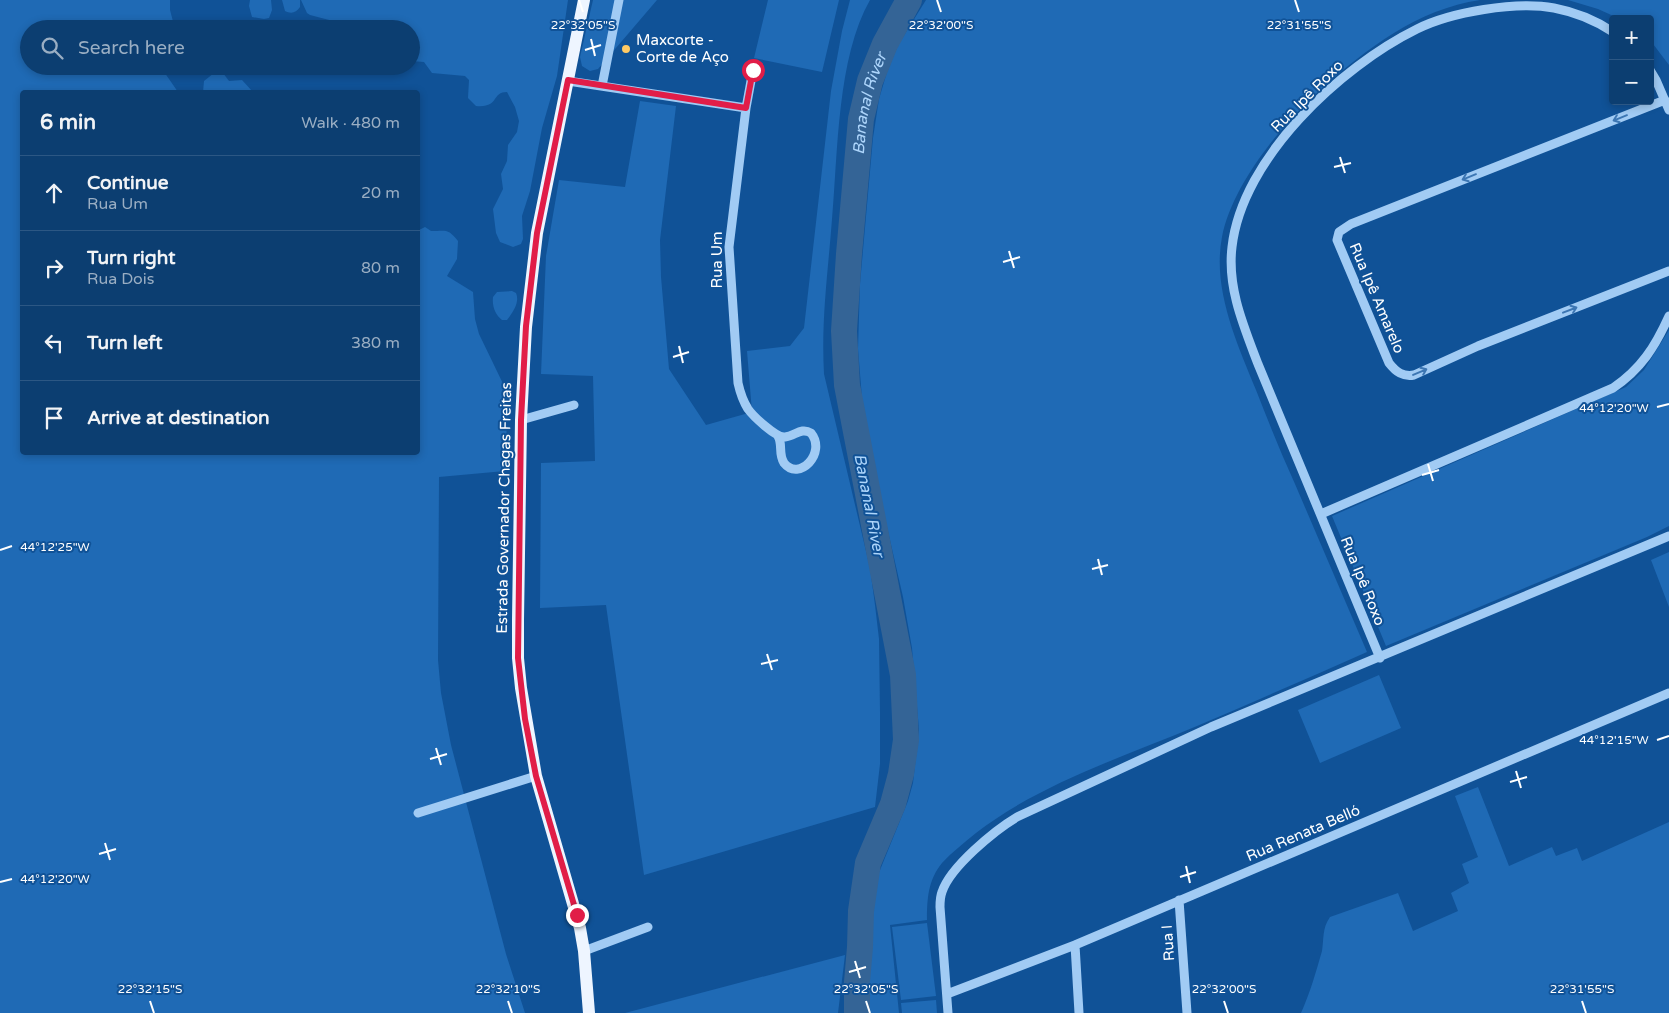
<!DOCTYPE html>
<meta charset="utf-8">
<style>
body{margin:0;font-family:"Varela Round",sans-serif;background:#154576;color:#f1f3f6}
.controls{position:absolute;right:15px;top:15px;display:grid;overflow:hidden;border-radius:5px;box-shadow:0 2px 8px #0003}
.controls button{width:45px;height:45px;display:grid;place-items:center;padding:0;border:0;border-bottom:1px solid #2c5784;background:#0c3e71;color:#f1f3f6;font:25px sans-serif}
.stop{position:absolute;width:15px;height:15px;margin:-11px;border:4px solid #e11d48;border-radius:50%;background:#fff}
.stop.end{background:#e11d48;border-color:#fff;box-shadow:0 1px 5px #0008}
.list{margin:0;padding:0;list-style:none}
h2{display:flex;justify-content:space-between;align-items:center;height:65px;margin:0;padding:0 20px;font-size:21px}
h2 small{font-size:16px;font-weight:400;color:#9aaec3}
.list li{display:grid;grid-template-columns:32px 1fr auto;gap:15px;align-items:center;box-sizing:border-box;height:75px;padding:0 20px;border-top:1px solid #2c5784}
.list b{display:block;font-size:19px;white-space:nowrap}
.list p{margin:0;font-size:16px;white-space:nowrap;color:#9aaec3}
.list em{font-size:16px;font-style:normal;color:#9aaec3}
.icon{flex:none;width:28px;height:28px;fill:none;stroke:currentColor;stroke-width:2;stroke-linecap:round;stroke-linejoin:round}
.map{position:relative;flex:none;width:1669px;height:1013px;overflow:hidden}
.search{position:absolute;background:#0c3e71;box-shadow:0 2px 8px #0003;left:20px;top:20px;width:400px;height:55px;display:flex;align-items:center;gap:12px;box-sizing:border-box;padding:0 18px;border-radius:28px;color:#9aaec3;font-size:19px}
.panel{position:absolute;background:#0c3e71;box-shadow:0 2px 8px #0003;left:20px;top:90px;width:400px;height:365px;border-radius:5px}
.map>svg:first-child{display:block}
.green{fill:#1f6ab5}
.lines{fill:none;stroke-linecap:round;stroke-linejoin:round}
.river{stroke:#346496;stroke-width:26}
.minor{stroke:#a1cbf4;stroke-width:9}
.major{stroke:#eef5ff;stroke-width:12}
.oneway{stroke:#3c76b3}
.route{stroke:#e11d48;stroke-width:6}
.ticks{fill:none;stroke:#fff;stroke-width:2}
.poi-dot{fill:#ffca64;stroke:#105297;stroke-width:2}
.labels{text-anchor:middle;stroke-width:4;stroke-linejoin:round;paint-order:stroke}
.poi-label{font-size:15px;fill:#fff;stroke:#105297;text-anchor:start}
.street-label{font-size:15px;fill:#fff;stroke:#105297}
.water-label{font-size:16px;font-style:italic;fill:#add5fb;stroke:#105297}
.ticks-label{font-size:12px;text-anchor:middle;fill:#fff;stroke:#105297;stroke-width:4;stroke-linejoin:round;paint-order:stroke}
</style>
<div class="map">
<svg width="1669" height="1013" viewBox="0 0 1669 1013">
<rect width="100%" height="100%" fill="#105297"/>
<path class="green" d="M 0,0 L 170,0 L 170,10 L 175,29 L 29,29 L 29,66 L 160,66 L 178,92 L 22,92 L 22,452 L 418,452 L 418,227 L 419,230 L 425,227 L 431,231 C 446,231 448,228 458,241 L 457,259 L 447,276 L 473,292 L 475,319 L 479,334 L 508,394 L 505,471 L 439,477 L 438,660 L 441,693 L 451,745 L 506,954 L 525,1013 L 0,1013 Z
M 250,0 L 271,0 L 272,10 L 269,18 L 264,19 L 252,17 L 249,6 Z
M 282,0 L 300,0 L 300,7 C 296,13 291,14 285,11 Z
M 301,0 L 568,0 L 557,76 L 542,128 L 530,191 L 522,216 L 523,239 L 521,244 L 513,247 L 500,242 L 496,233 L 493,209 L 503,189 L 501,174 L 507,161 L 508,145 L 517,132 L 519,121 L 515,107 L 507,92 C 491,92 500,108 476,106 L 468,98 L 469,80 L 465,76 L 432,73 L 424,62 L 411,61 L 411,29 L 378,29 L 375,27 L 370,29 L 342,29 L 333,21 L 310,15 L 307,13 Z
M 593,0 L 657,0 L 598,69 L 590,71 L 582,66 L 580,57 Z
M 768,0 L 839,0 L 822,72 L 754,58 Z
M 850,0 L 870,0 C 837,58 838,152 832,219 C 828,272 821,320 824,374 L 870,568 L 875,605 L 879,639 L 880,712 L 880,764 L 875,807 L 644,875 L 606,605 L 540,608 L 541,463 L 595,461 L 593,376 L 541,374 L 546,256 L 559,180 L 625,187 L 640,101 L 676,106 L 660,240 L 661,277 L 669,369 L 706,425 L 752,412 L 747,351 L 790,346 L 804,328 L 831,91 L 842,31 Z
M 926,0 L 1480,0 C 1418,9 1366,49 1320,90 C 1281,125 1232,185 1222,237 C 1212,289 1237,343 1256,390 C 1268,421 1281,453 1295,484 C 1319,540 1343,596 1367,652 C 1310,677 1254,702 1197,726 C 1123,757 1039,784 976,833 C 964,843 952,852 942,863 C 928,880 927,899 927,920 L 890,925 L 899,1013 L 868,1013 L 865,954 L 872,900 L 878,875 L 908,801 L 913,783 L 919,730 L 912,648 L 903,597 L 869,448 L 862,398 L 858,349 L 860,284 L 873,138 L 879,99 L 887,72 L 898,45 Z
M 1568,0 L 1669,0 L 1669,65 L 1650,40 L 1650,19 L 1620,19 L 1598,9 Z
M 214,73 L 223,73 L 229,81 L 242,80 L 253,92 L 203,92 L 204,81 Z
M 512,291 L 516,293 C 520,302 513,312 507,320 L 502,320 C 495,315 492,306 493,297 L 497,292 Z
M 1669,330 L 1669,526 L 1647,537 L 1386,646 L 1332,516 L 1626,387 L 1644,370 Z
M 1669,552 L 1669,607 L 1651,560 Z
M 1379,675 L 1401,728 L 1320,763 L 1298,710 Z
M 1478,787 L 1509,866 L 1552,847 L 1556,856 L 1577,848 L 1582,861 L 1669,822 L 1669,1013 L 1301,1013 C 1310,993 1316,972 1322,951 C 1324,939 1322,928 1330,917 L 1398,893 L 1413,931 L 1458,911 L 1451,893 L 1469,883 L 1462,864 L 1478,857 L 1455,796 Z
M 927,923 L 936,996 L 901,1000 L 892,927 Z
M 845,955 L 838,1013 L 625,1013 Z
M 936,1000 L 937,1013 L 902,1013 L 901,1003 Z"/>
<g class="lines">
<path class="river" id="s1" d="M 857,1013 L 857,982 L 860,947 L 861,911 L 868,863 L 893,804 L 901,774 L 906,740 L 903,675 L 847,385 L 844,331 L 849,254 L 861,119 L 870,81 L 885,44 L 909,0"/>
<path class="minor" d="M 753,70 L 746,108 L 729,247 L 738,383 C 740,392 743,401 748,409 C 753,416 776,438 785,437 C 795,436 801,427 811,433 C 827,453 799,482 784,463 C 778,454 783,444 778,436
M 1650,70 L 1656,80 L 1669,110
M 568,81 L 746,108
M 602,86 L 619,0
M 1665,100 L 1351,224 L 1339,232 L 1337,240 L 1389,363 C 1396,372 1403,377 1414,375 L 1478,346 L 1669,271
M 521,420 L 574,405
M 1321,514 L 1613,388 C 1641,369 1655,347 1669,316
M 1380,658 L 1258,364 C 1244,327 1227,288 1232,247 C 1242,158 1340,67 1417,29 C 1451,12 1516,1 1554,8 C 1575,12 1595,20 1613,32
M 418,813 L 536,776
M 1179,900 L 1187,1013
M 1075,945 L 1079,1013
M 584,951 L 648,927
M 947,994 L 1075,945 L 1669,693
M 948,1013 L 940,907 C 940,902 940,897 942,892 C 950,867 995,830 1017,817 L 1211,727 L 1669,536"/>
<path class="major" d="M 584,0 L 537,233 L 526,327 L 521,420 L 518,620 L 518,658 L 521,688 L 536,776 L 580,928 L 584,951 L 589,1013"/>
</g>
<defs><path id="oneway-shaft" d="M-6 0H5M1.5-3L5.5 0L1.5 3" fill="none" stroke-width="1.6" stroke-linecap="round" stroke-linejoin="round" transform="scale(1.25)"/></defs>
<g class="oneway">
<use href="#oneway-shaft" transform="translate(1620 118) rotate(158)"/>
<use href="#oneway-shaft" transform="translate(1469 177) rotate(158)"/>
<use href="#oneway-shaft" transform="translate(1570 310) rotate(-21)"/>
<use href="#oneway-shaft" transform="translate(1420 372) rotate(-23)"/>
</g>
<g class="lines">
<path class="route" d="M 577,915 L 536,776 L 525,719 L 518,658 L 521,420 L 526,326 L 537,233 L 568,80 L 746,108 L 753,70"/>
</g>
<path class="ticks" d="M 579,0 L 583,12M 937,0 L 941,12M 1295,0 L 1299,12M 591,39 L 595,56M 585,50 L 601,45M 1340,157 L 1345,173M 1334,167 L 1351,163M 1009,251 L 1014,268M 1003,262 L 1020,257M 679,346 L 683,363M 673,357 L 689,352M 1657,407 L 1669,404M 1428,464 L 1433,481M 1422,475 L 1439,470M 0,550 L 12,546M 1098,559 L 1102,575M 1092,569 L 1108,565M 767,654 L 772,670M 761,664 L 778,660M 1657,740 L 1669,736M 436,748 L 441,765M 430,759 L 447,754M 1516,771 L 1521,788M 1510,782 L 1527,777M 105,843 L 110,860M 99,854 L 116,849M 1186,866 L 1190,883M 1180,877 L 1196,872M 0,882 L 12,879M 855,961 L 860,978M 849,972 L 866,967M 150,1001 L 154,1013M 508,1001 L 512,1013M 866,1001 L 870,1013M 1224,1001 L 1228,1013M 1582,1001 L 1586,1013"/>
<circle class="poi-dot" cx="626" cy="49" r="5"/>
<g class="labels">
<g class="poi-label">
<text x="636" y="45">Maxcorte -<tspan x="636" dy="17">Corte de Aço</tspan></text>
</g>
<g class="street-label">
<text transform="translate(1307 96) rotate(-45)" y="5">Rua Ipê Roxo</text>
<text transform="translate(717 260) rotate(-90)" y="5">Rua Um</text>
<text transform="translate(1377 298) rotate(67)" y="5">Rua Ipê Amarelo</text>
<text transform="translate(504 508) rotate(-89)" y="5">Estrada Governador Chagas Freitas</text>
<text transform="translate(1363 581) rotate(68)" y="5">Rua Ipê Roxo</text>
<text transform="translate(1303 833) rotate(-23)" y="5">Rua Renata Belló</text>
<text transform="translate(1168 943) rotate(-94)" y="5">Rua I</text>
</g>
<g class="water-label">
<text dy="6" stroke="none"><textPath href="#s1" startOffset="924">Bananal River</textPath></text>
<text transform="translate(870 505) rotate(79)" y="6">Bananal River</text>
</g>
</g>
<g class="ticks-label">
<text x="583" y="29">22°32'05"S</text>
<text x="941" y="29">22°32'00"S</text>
<text x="1299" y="29">22°31'55"S</text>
<text x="1614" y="412">44°12'20"W</text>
<text x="55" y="551">44°12'25"W</text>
<text x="1614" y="744">44°12'15"W</text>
<text x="55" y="883">44°12'20"W</text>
<text x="150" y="993">22°32'15"S</text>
<text x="508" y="993">22°32'10"S</text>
<text x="866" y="993">22°32'05"S</text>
<text x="1224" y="993">22°32'00"S</text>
<text x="1582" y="993">22°31'55"S</text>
</g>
</svg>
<div class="controls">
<button>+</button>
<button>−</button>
</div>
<div class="stop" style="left:753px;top:70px"></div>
<div class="stop end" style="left:577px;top:915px"></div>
<div class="search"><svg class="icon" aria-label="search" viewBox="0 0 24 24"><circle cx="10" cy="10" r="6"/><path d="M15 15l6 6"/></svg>Search here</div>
<section class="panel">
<h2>6 min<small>Walk · 480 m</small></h2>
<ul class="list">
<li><svg class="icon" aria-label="ahead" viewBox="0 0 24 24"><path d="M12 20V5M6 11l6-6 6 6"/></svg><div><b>Continue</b><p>Rua Um</p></div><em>20 m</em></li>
<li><svg class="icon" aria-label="right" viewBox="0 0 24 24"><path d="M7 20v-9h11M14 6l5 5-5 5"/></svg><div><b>Turn right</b><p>Rua Dois</p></div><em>80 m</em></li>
<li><svg class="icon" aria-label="left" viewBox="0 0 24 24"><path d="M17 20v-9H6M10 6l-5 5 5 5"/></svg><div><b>Turn left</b></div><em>380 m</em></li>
<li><svg class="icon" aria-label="arrive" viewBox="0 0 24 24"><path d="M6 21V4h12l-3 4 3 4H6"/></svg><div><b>Arrive at destination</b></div></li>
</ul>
</section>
</div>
